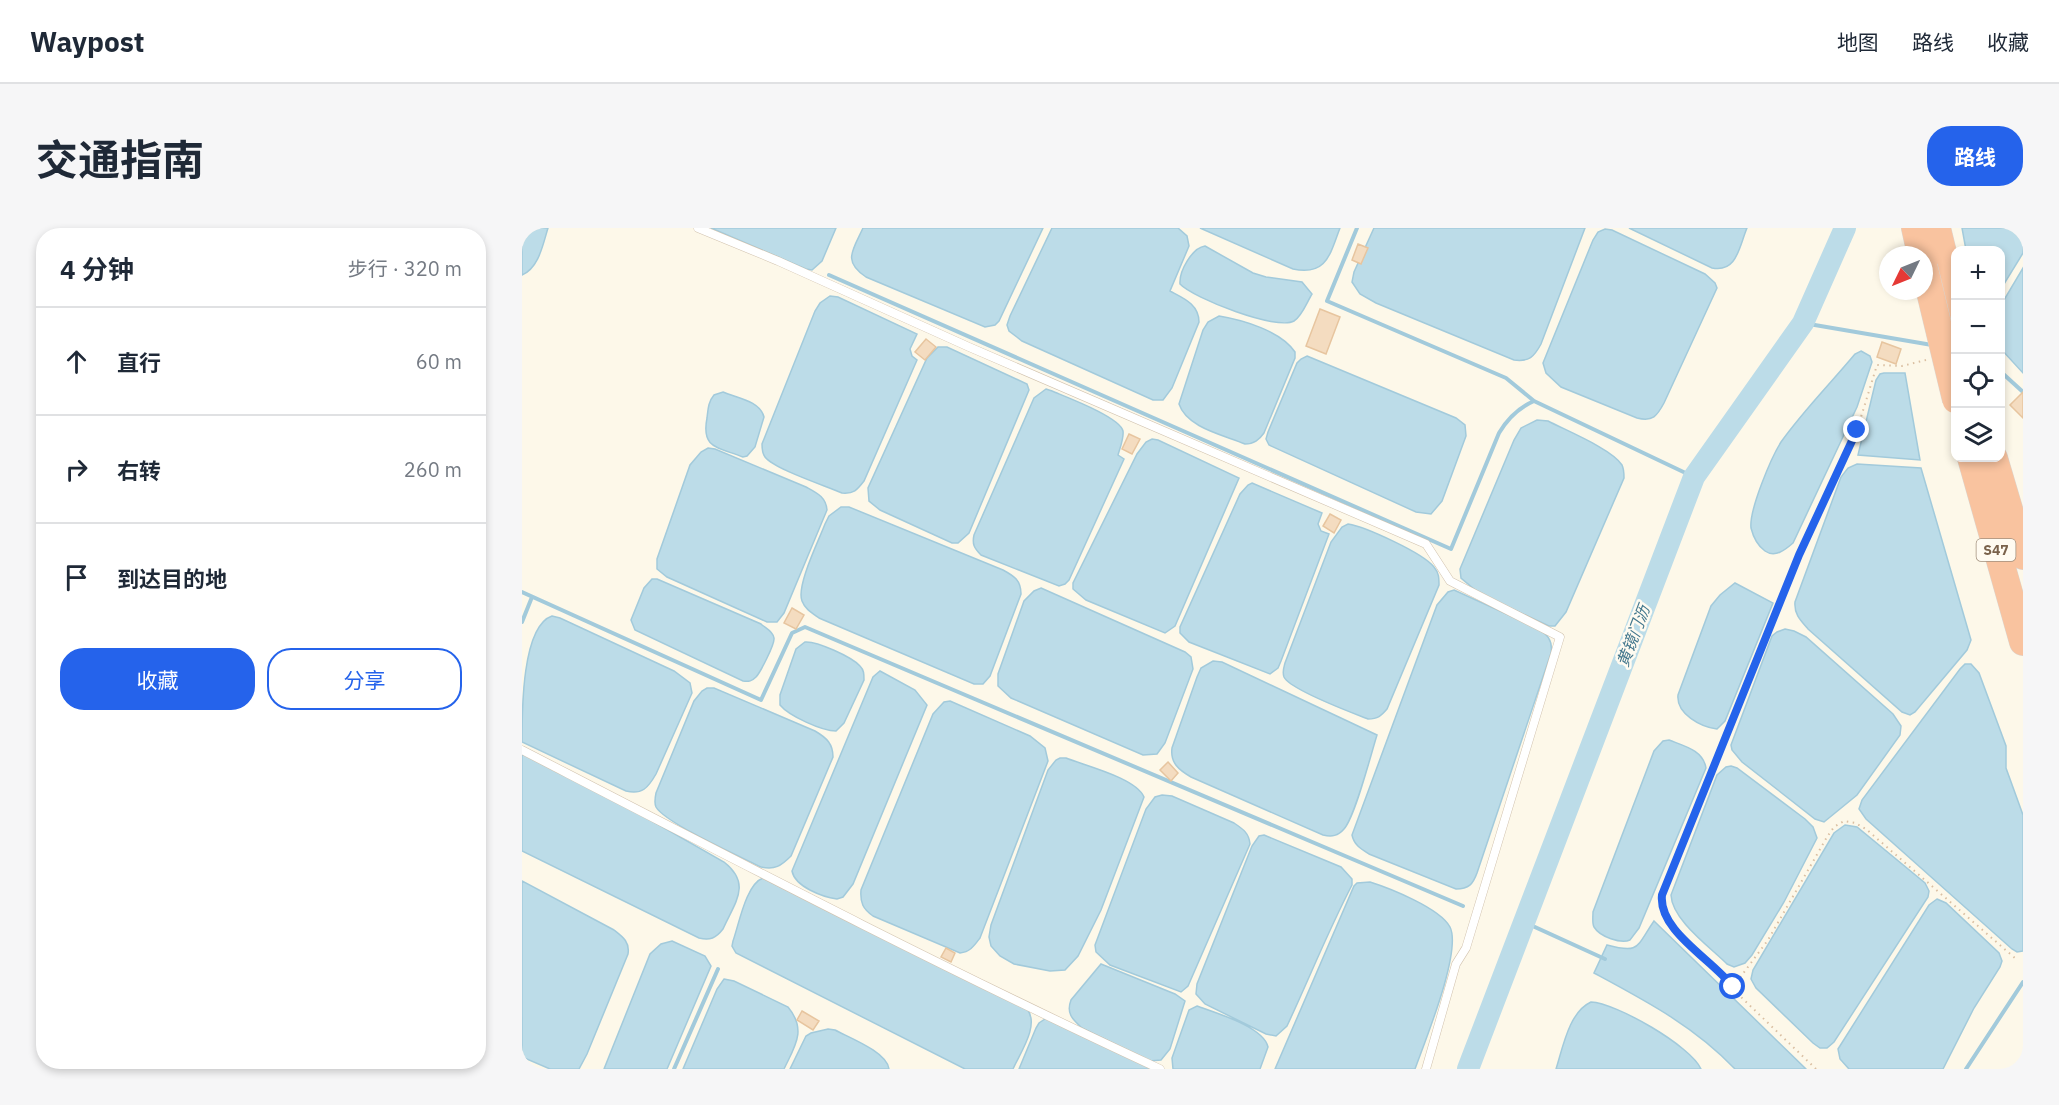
<!DOCTYPE html>
<html lang="zh">
<meta charset="utf-8">
<style>
body{margin:0;font-family:"IBM Plex Sans","Noto Sans SC",sans-serif;background:#f6f6f7;color:#1f2937}
.controls{position:absolute;right:18px;top:18px;display:grid;overflow:hidden;border-radius:12px;box-shadow:0 3px 9px #0003}
.controls button{width:54px;height:54px;display:grid;place-items:center;padding:0;border:0;border-bottom:2px solid #e0e1e3;background:#fff;color:#1f2937;font:30px sans-serif}
.compass{position:absolute;left:1357px;top:18px;width:54px;height:54px;border-radius:50%;background:#fff;box-shadow:0 3px 9px #0003;rotate:227deg}
.stop{position:absolute;width:18px;height:18px;margin:-14px;border:4px solid #2563eb;border-radius:50%;background:#fff}
.stop.end{background:#2563eb;border-color:#fff;box-shadow:0 2px 6px #0008}
.list{margin:0;padding:0;list-style:none}
h2{display:flex;justify-content:space-between;align-items:center;height:78px;margin:0;padding:0 24px;font-size:26px}
h2 small{font-size:20px;font-weight:400;color:#747a83}
.list li{display:grid;grid-template-columns:39px 1fr auto;gap:18px;align-items:center;box-sizing:border-box;height:108px;padding:0 24px;border-top:2px solid #e0e1e3}
.list b{display:block;font-size:22px;white-space:nowrap}
.list em{font-size:20px;font-style:normal;color:#747a83}
.actions{display:flex;gap:12px;padding:18px 24px}
.actions a{flex:1;padding:14px 0;border:2px solid #2563eb;border-radius:24px;text-align:center;font-size:21px;color:#2563eb}
.actions .main{background:#2563eb;color:#fff}
.icon{flex:none;width:33px;height:33px;fill:none;stroke:currentColor;stroke-width:2;stroke-linecap:round;stroke-linejoin:round}
.map{position:relative;flex:none;width:1501px;height:841px;overflow:hidden;border-radius:24px}
header{display:flex;align-items:center;gap:36px;box-sizing:border-box;height:84px;padding:0 30px;background:#fff;border-bottom:2px solid #e0e1e3}
header strong{font-size:28px}
nav{display:flex;gap:33px;margin-inline-start:auto;font-size:21px}
.intro{display:flex;align-items:center;justify-content:space-between;box-sizing:border-box;height:144px;padding:0 36px}
h1{margin:0;font-size:42px}
.button{padding:15px 27px;border-radius:24px;background:#2563eb;color:#fff;font-size:21px;font-weight:700}
main{display:flex;gap:36px;padding:0 36px}
aside{flex:1;background:#fff;border-radius:24px;box-shadow:0 3px 9px #0003}
.map>svg:first-child{display:block}
.water{fill:#bcdce8;stroke:#a2cadb;stroke-width:1.5}
.lines{fill:none;stroke-linecap:round;stroke-linejoin:round}
.stream{stroke:#a2cadb;stroke-width:4}
.river{stroke:#bcdce8;stroke-width:22}
.building{fill:#f4dcc0;stroke:#e7c59f;stroke-width:1.5}
.lane-casing{stroke:#d1c2ae;stroke-width:9}
.highway-casing{stroke:#dcd6d0;stroke-width:28}
.path{stroke:#dabfa2;stroke-width:2;stroke-dasharray:1.5 4.5;stroke-linecap:butt}
.lane{stroke:#fff;stroke-width:8}
.highway{stroke:#f9c39f;stroke-width:27}
.highway-bridge-casing{stroke:#dcd6d0;stroke-width:28;stroke-linecap:butt}
.highway-bridge{stroke:#f9c39f;stroke-width:27}
.route{stroke:#2563eb;stroke-width:8}
.labels{text-anchor:middle;stroke-width:5;stroke-linejoin:round;paint-order:stroke}
.shield{fill:#fffbf1;stroke:#a2907d;stroke-width:1.5}
.shield-label{font-size:14px;font-weight:bold;fill:#7a624b}
.water-label{font-size:16px;font-style:italic;fill:#43778d;stroke:#fffbf1}
</style>
<header>
<strong>Waypost</strong>
<nav><a>地图</a><a>路线</a><a>收藏</a></nav>
</header>
<div class="intro"><h1>交通指南</h1><a class="button">路线</a></div>
<main>
<aside>
<h2>4 分钟<small>步行 · 320 m</small></h2>
<ul class="list">
<li><svg class="icon" aria-label="ahead" viewBox="0 0 24 24"><path d="M12 20V5M6 11l6-6 6 6"/></svg><div><b>直行</b></div><em>60 m</em></li>
<li><svg class="icon" aria-label="right" viewBox="0 0 24 24"><path d="M7 20v-9h11M14 6l5 5-5 5"/></svg><div><b>右转</b></div><em>260 m</em></li>
<li><svg class="icon" aria-label="arrive" viewBox="0 0 24 24"><path d="M6 21V4h12l-3 4 3 4H6"/></svg><div><b>到达目的地</b></div></li>
</ul>
<div class="actions"><a class="main">收藏</a><a>分享</a></div>
</aside>
<div class="map">
<svg width="1501" height="841" viewBox="0 0 1501 841">
<rect width="100%" height="100%" fill="#fdf8e9"/>
<path class="water" d="M 0,0 L 26,0 C 21,16 17,40 0,47 Z
M 189,0 L 314,0 L 300,33 L 290,42 L 284,41 Z
M 341,0 L 521,0 L 477,93 L 473,97 L 463,99 L 344,49 C 320,33 331,22 341,0 Z
M 530,0 L 656,0 L 665,8 L 667,18 L 648,63 C 661,70 677,76 677,94 L 650,160 L 641,172 L 631,172 L 500,113 L 487,103 L 485,97 L 488,88 Z
M 678,0 L 818,0 C 808,26 805,48 771,41 Z
M 852,0 L 1063,0 L 1019,116 C 1012,129 1007,134 992,132 L 854,75 L 838,66 L 830,54 L 832,44 Z
M 1107,0 L 1225,0 C 1217,19 1215,45 1190,40 Z
M 1440,0 L 1501,0 L 1501,25 L 1479,61 L 1478,22 L 1444,22 Z
M 1083,1 L 1090,2 L 1183,46 L 1193,55 L 1195,60 L 1142,175 C 1135,188 1131,194 1115,190 L 1039,159 L 1024,145 L 1021,135 L 1071,12 L 1076,4 Z
M 683,18 L 731,45 L 744,49 L 780,54 L 790,66 C 785,74 780,88 772,93 C 755,103 671,70 658,56 C 657,43 670,20 683,18 Z
M 1501,40 L 1501,145 L 1479,121 L 1479,77 Z
M 308,68 L 316,69 L 395,106 L 388,121 L 390,128 L 395,132 L 342,253 C 335,262 332,266 320,265 C 304,258 252,241 243,229 C 240,225 240,221 240,216 L 293,83 L 298,75 Z
M 697,88 C 721,92 759,103 773,124 L 773,130 L 742,205 C 737,212 732,216 723,216 C 702,207 665,200 657,176 L 681,102 L 686,94 Z
M 416,119 L 425,119 L 505,156 L 507,162 L 447,305 L 436,315 L 430,315 L 358,282 L 347,273 L 346,260 L 405,130 Z
M 1339,123 L 1348,128 L 1350,134 L 1335,179 L 1271,315 C 1263,322 1253,330 1243,323 C 1236,318 1231,308 1229,300 C 1227,282 1249,230 1259,214 C 1281,183 1308,156 1333,126 Z
M 785,128 L 934,190 L 943,197 L 944,208 L 920,273 L 909,286 L 894,284 L 747,217 L 744,211 L 746,204 L 775,135 L 779,131 Z
M 1362,145 L 1383,145 L 1398,232 L 1336,227 L 1354,152 L 1358,146 Z
M 524,161 L 530,163 C 544,169 598,189 601,203 C 602,210 598,220 596,227 L 602,231 L 547,352 L 543,356 L 537,358 L 459,327 C 452,320 450,316 452,307 L 512,170 Z
M 201,164 C 215,170 238,173 242,189 L 233,219 L 225,228 L 221,229 C 196,219 179,221 185,190 C 186,182 186,174 192,167 Z
M 1015,192 L 1026,193 C 1043,202 1090,221 1100,237 C 1102,241 1102,245 1102,250 L 1044,384 L 1033,398 L 1027,398 L 958,366 L 939,350 L 938,341 L 992,212 L 999,200 Z
M 630,211 L 636,212 L 717,250 L 653,398 L 643,405 L 564,372 L 551,361 L 551,355 L 615,226 L 624,214 Z
M 186,220 L 193,221 L 284,259 C 295,265 304,269 305,282 L 262,385 L 255,394 L 245,394 L 145,349 L 135,341 L 135,331 L 168,237 L 179,224 Z
M 1335,236 L 1399,240 L 1449,412 L 1445,422 L 1393,484 L 1388,487 L 1380,484 L 1286,401 C 1278,392 1272,386 1273,374 L 1319,249 L 1326,240 Z
M 730,255 L 800,285 L 796,296 L 799,303 L 807,306 L 759,433 L 756,440 L 748,446 L 667,414 L 658,405 L 658,399 L 718,266 L 726,257 Z
M 319,279 L 327,279 L 481,342 C 492,348 499,352 499,366 L 468,448 L 461,456 L 452,456 L 297,390 C 290,385 283,381 280,373 C 274,358 297,312 303,296 L 307,288 Z
M 826,296 C 844,299 901,325 912,339 C 917,345 917,350 917,357 L 865,481 C 859,488 856,491 846,491 C 831,485 768,462 762,449 C 760,444 762,439 763,435 L 809,314 L 820,299 Z
M 135,351 L 239,396 C 243,400 251,403 252,410 C 253,416 238,445 234,449 C 230,453 227,454 221,453 L 113,402 L 109,392 L 122,360 L 130,351 Z
M 1213,355 L 1251,375 L 1203,493 L 1195,501 C 1179,499 1154,486 1156,467 L 1189,378 L 1198,367 Z
M 519,360 L 663,424 L 669,429 L 671,441 L 643,515 L 635,526 L 621,527 L 489,470 L 476,458 L 476,446 L 502,373 L 512,363 Z
M 932,362 L 1015,400 C 1025,406 1031,412 1029,425 L 955,645 C 951,656 947,661 934,661 L 847,626 C 839,621 832,617 830,607 L 915,377 L 926,364 Z
M 30,388 L 38,390 L 152,443 L 168,455 L 170,465 L 134,546 C 126,560 120,567 104,563 L 0,514 C 0,482 0,398 30,388 Z
M 1263,401 L 1272,403 L 1284,409 L 1371,486 L 1379,498 L 1378,507 L 1335,567 L 1302,594 L 1293,591 L 1220,534 L 1210,522 L 1209,517 L 1250,408 L 1255,404 Z
M 283,414 C 295,413 330,429 338,438 C 342,442 342,446 342,452 L 322,495 L 314,503 C 300,503 267,488 258,477 L 258,467 L 274,421 Z
M 691,433 L 700,434 L 855,507 C 849,526 833,589 822,601 C 816,608 810,609 801,607 L 669,549 C 657,542 648,535 650,520 L 675,449 L 679,440 Z
M 1443,436 L 1449,436 L 1457,445 L 1484,518 L 1484,540 L 1501,587 L 1501,723 L 1495,724 L 1490,721 L 1344,591 L 1337,581 L 1340,572 L 1438,441 Z
M 358,443 L 393,462 L 405,477 L 331,656 L 321,669 L 315,671 C 301,669 273,659 270,643 L 351,449 Z
M 185,460 L 192,460 L 293,503 C 305,510 311,516 311,529 L 269,628 C 259,638 253,642 239,639 C 219,629 143,595 134,579 C 132,575 133,570 134,565 L 172,473 L 180,463 Z
M 428,473 L 508,508 L 523,520 L 526,533 L 458,710 C 452,718 448,724 438,725 L 351,688 C 341,681 338,675 339,662 L 411,486 L 422,474 Z
M 1147,512 C 1162,518 1181,522 1184,540 L 1117,700 L 1108,712 C 1099,716 1078,709 1072,699 C 1070,695 1071,689 1071,684 L 1132,523 L 1141,513 Z
M 0,526 L 67,557 L 202,634 C 230,656 213,674 201,701 C 194,710 188,713 177,710 L 0,623 Z
M 538,530 L 544,530 C 564,538 614,550 622,569 L 579,682 L 556,728 L 543,742 L 528,743 L 492,736 L 478,728 L 469,718 L 467,709 L 469,697 L 526,542 L 534,532 Z
M 1209,538 L 1215,540 L 1283,591 L 1291,599 L 1295,610 L 1262,674 L 1230,727 L 1223,735 L 1212,739 L 1205,736 C 1188,719 1150,692 1149,667 L 1195,547 L 1204,539 Z
M 640,567 L 650,568 L 712,595 C 721,601 727,605 728,616 L 666,758 L 659,764 L 588,737 L 574,724 L 573,717 L 624,581 L 633,569 Z
M 1323,597 L 1335,599 L 1403,655 L 1407,663 L 1406,669 L 1312,814 L 1305,820 L 1298,820 L 1291,815 L 1234,760 L 1229,751 L 1231,742 L 1312,605 Z
M 742,607 L 819,639 L 830,651 L 830,657 C 806,703 787,751 765,798 L 754,808 L 744,806 L 683,776 L 674,766 L 675,756 L 730,618 L 737,608 Z
M 241,650 L 505,781 C 518,797 498,825 491,841 L 443,841 L 214,725 L 210,718 L 211,713 C 217,696 224,656 241,650 Z
M 0,653 L 92,702 C 101,709 108,714 106,726 L 65,826 L 57,841 L 28,841 L 0,829 Z
M 848,654 C 867,660 918,680 928,699 C 940,723 903,813 893,841 L 753,841 L 832,658 L 835,655 Z
M 1415,671 L 1424,675 L 1477,725 L 1480,733 L 1478,739 L 1452,780 L 1421,841 L 1327,841 L 1318,831 L 1316,821 L 1407,677 Z
M 1132,693 L 1284,841 L 1213,841 C 1172,798 1124,773 1072,745 L 1085,717 C 1118,726 1114,719 1132,693 Z
M 150,713 L 183,728 L 189,738 L 145,841 L 82,841 L 128,726 L 139,716 Z
M 579,736 L 653,766 L 663,773 L 648,821 L 639,832 L 627,833 L 560,800 C 550,791 544,785 549,772 Z
M 202,751 L 212,753 L 266,779 C 285,802 273,818 262,841 L 161,841 L 195,761 Z
M 1069,774 C 1094,775 1169,818 1179,841 L 1034,841 C 1041,819 1047,784 1069,774 Z
M 675,778 C 694,785 742,799 746,819 L 738,841 L 651,841 L 650,830 L 667,782 Z
M 526,789 L 639,841 L 497,841 L 514,800 L 517,795 Z
M 306,801 L 313,802 C 328,810 365,824 367,841 L 268,841 L 284,808 L 289,805 Z"/>
<g class="lines">
<path class="stream" d="M 835,0 L 805,73 L 984,150 L 1012,173 L 1172,249
M 307,47 L 929,321 L 977,205 C 986,190 996,180 1012,173
M 1281,95 L 1410,117
M 1478,143 L 1501,164
M 0,364 L 239,472 L 270,405 L 283,399 L 941,678
M 0,394 L 10,369
M 1002,694 L 1083,731
M 152,841 L 196,741
M 1444,841 L 1501,754"/>
<path class="river" d="M 946,841 L 1172,249 L 1281,95 L 1323,0"/>
</g>
<path class="building" d="M 836,16 L 846,20 L 839,36 L 830,32 Z
M 798,81 L 818,89 L 804,126 L 784,118 Z
M 404,111 L 414,119 L 403,132 L 393,124 Z
M 1360,114 L 1379,121 L 1374,136 L 1355,129 Z
M 1501,164 L 1501,190 L 1488,177 Z
M 607,206 L 618,211 L 610,226 L 600,221 Z
M 808,286 L 819,292 L 812,305 L 801,298 Z
M 270,380 L 282,387 L 274,401 L 262,395 Z
M 646,534 L 656,545 L 649,553 L 638,542 Z
M 424,720 L 433,725 L 429,734 L 419,729 Z
M 280,783 L 297,793 L 291,802 L 275,792 Z"/>
<g class="lines">
<defs>
<path id="lane" d="M 176,0 L 256,33 L 447,119 L 904,316 L 928,353 L 1038,409 L 944,720 L 934,736 L 904,841
M 0,522 C 211,631 422,741 638,841"/>
<path id="highway" d="M 1393,0 L 1399,27
M 1415,0 L 1434,78
M 1449,230 L 1501,414
M 1472,230 L 1501,328"/>
</defs>
<use href="#lane" class="lane-casing"/>
<use href="#highway" class="highway-casing"/>
<path class="path" d="M 1211,759 L 1246,712 L 1305,609 L 1312,599 L 1322,593 L 1333,595 L 1344,601 L 1494,731
M 1294,841 L 1220,770 L 1205,751 L 1148,697 L 1139,678 L 1140,667 L 1277,327 L 1335,202 L 1355,137 L 1380,138 L 1404,132"/>
<use href="#lane" class="lane"/>
<use href="#highway" class="highway"/>
<defs>
<path id="highway-bridge" d="M 1402,39 L 1434,172"/>
</defs>
<use href="#highway-bridge" class="highway-bridge-casing"/>
<use href="#highway-bridge" class="highway-bridge"/>
</g>
<g class="lines">
<path class="route" d="M 1211,759 C 1191,732 1136,703 1140,667 L 1277,327 L 1335,202"/>
</g>
<g class="labels">
<rect class="shield" x="1454.5" y="311" width="39" height="22" rx="4.5"/>
<g class="shield-label">
<text x="1474" y="327">S47</text>
</g>
<g class="water-label">
<text transform="translate(1111 408) rotate(-69)" y="6">黄镜门沥</text>
</g>
</g>
</svg>
<div class="controls">
<button>+</button>
<button>−</button>
<button><svg class="icon" aria-label="locate" viewBox="0 0 24 24"><circle cx="12" cy="12" r="6"/><path d="M12 2v4M12 18v4M2 12h4M18 12h4"/></svg></button>
<button><svg class="icon" aria-label="layers" viewBox="0 0 24 24"><path d="M12 4l9 5-9 5-9-5zM3 14l9 5 9-5"/></svg></button>
</div>
<svg class="compass" viewBox="-18 -18 36 36"><path d="M0-13l5 13h-10z" fill="#e53935"/><path d="M0 13l5-13h-10z" fill="#747a83"/></svg>
<div class="stop" style="left:1211px;top:759px"></div>
<div class="stop end" style="left:1335px;top:202px"></div>
</div>
</main>
